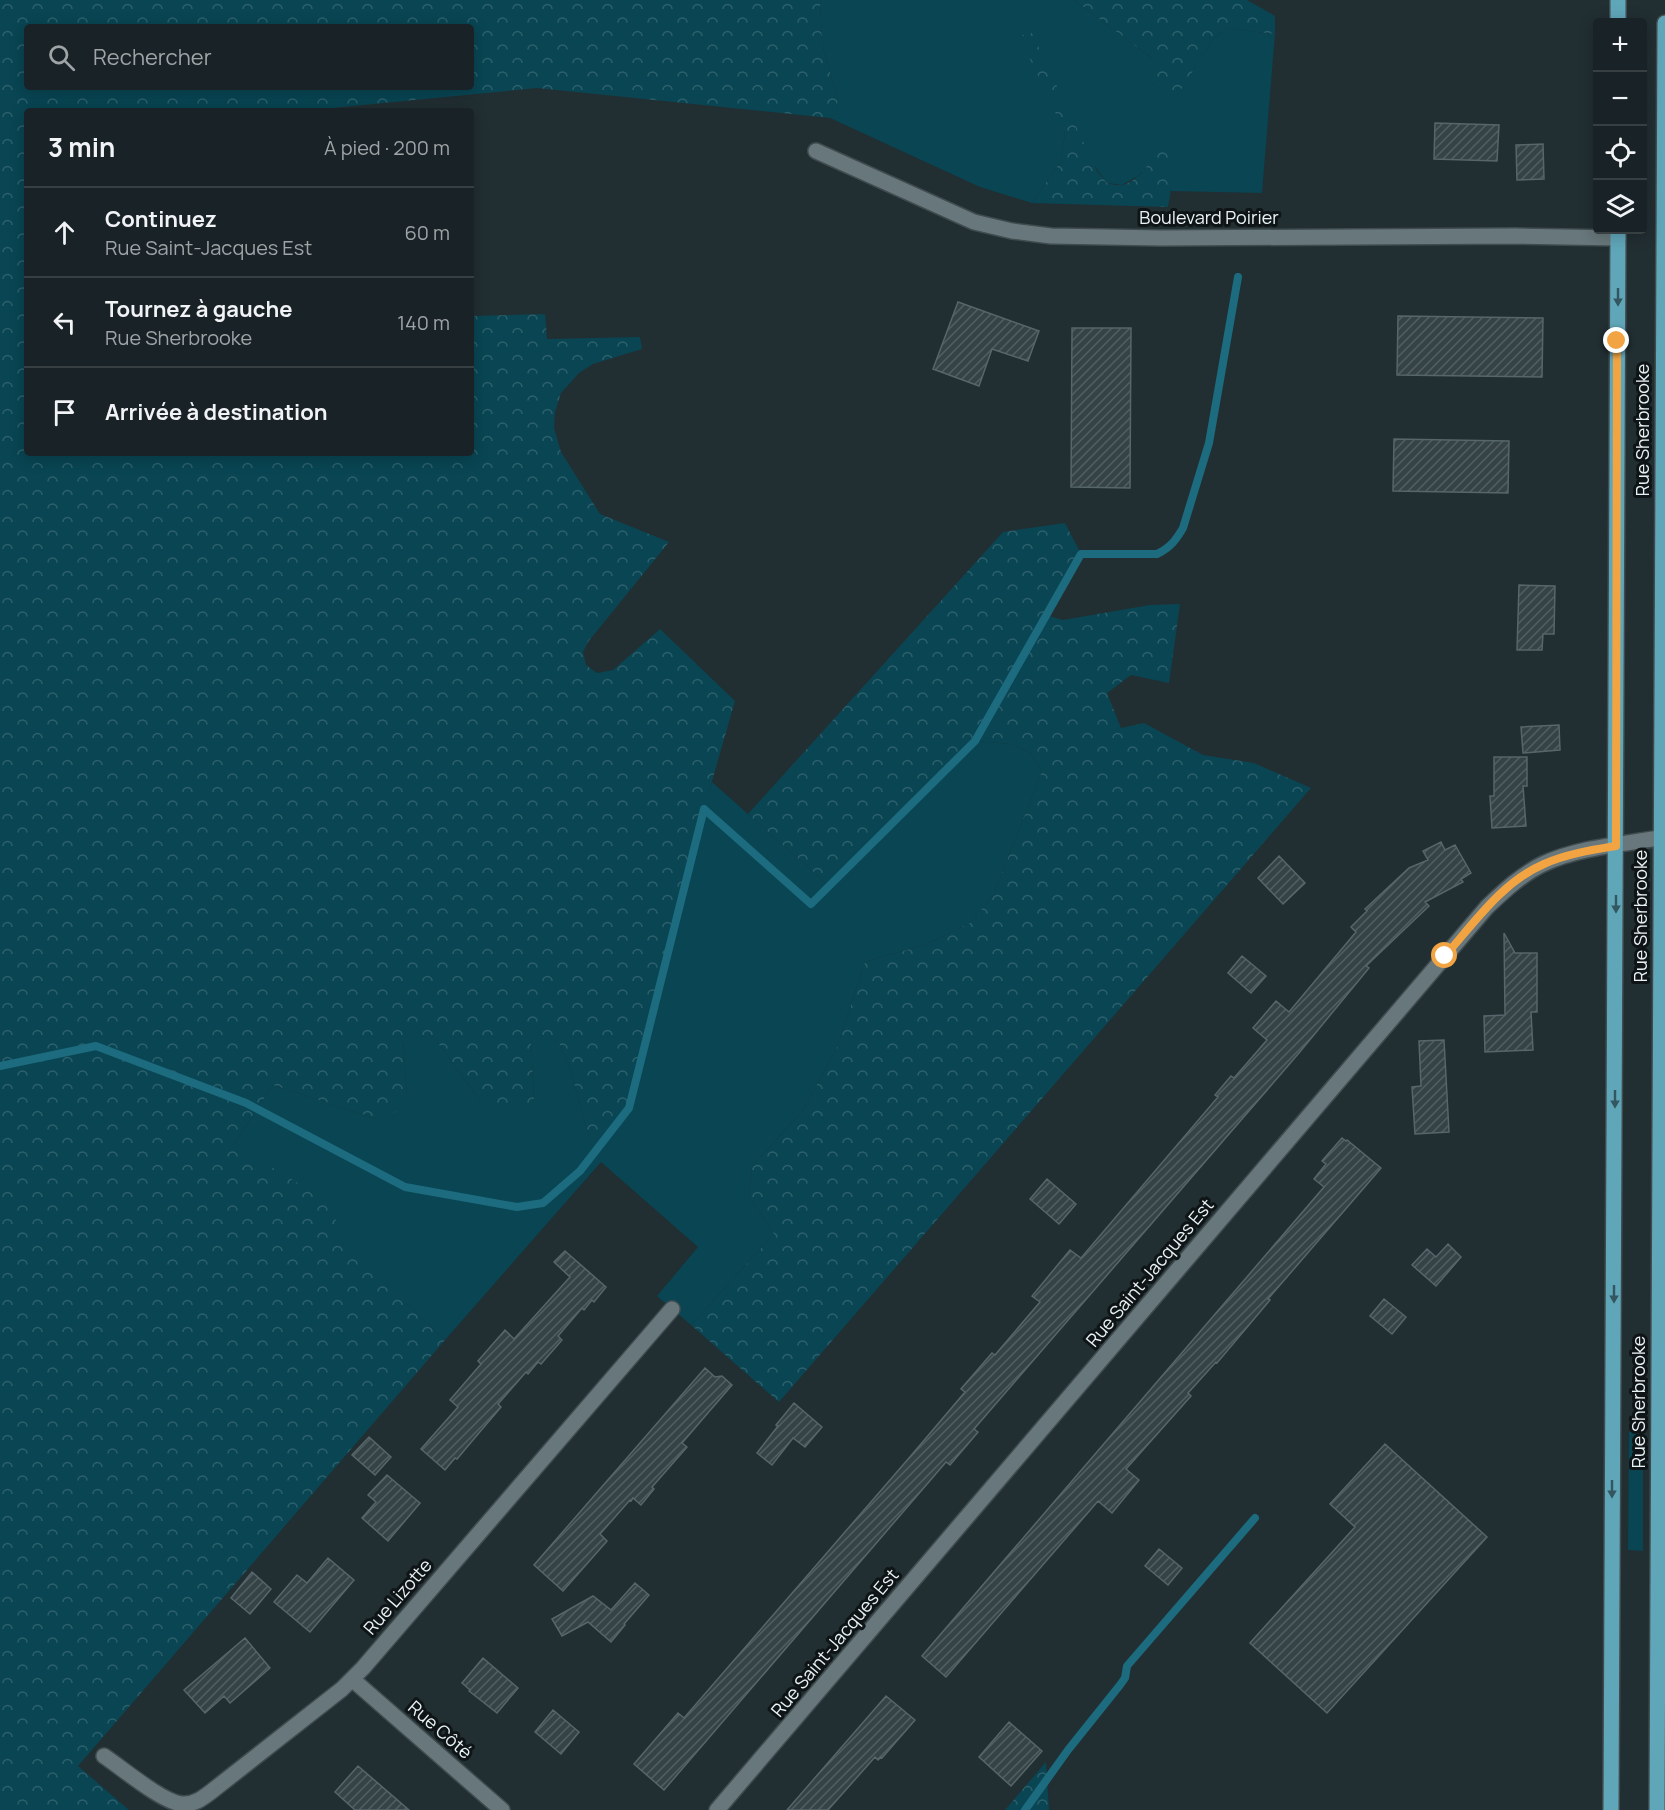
<!DOCTYPE html>
<html lang="fr">
<meta charset="utf-8">
<style>
body{margin:0;font-family:Manrope,sans-serif;background:#262f32;color:#f1f3f6}
.controls{position:absolute;right:18px;top:18px;display:grid;overflow:hidden;border-radius:6px;box-shadow:0 3px 15px #0003}
.controls button{width:54px;height:54px;display:grid;place-items:center;padding:0;border:0;border-bottom:2px solid #373f43;background:#192226;color:#f1f3f6;font:30px sans-serif}
.stop{position:absolute;width:18px;height:18px;margin:-14px;border:4px solid #f3a442;border-radius:50%;background:#fff}
.stop.end{background:#f3a442;border-color:#fff;box-shadow:0 2px 6px #0008}
.list{margin:0;padding:0;list-style:none}
h2{display:flex;justify-content:space-between;align-items:center;height:78px;margin:0;padding:0 24px;font-size:26px}
h2 small{font-size:20px;font-weight:400;color:#9fa4a7}
.list li{display:grid;grid-template-columns:39px 1fr auto;gap:18px;align-items:center;box-sizing:border-box;height:90px;padding:0 24px;border-top:2px solid #373f43}
.list b{display:block;font-size:22px;white-space:nowrap}
.list p{margin:0;font-size:20px;white-space:nowrap;color:#9fa4a7}
.list em{font-size:20px;font-style:normal;color:#9fa4a7}
.icon{flex:none;width:33px;height:33px;fill:none;stroke:currentColor;stroke-width:2;stroke-linecap:round;stroke-linejoin:round}
.map{position:relative;flex:none;width:1665px;height:1810px;overflow:hidden}
.search{position:absolute;background:#192226;box-shadow:0 3px 15px #0003;left:24px;top:24px;width:450px;height:66px;display:flex;align-items:center;gap:15px;box-sizing:border-box;padding:0 21px;border-radius:6px;color:#9fa4a7;font-size:22px}
.panel{position:absolute;background:#192226;box-shadow:0 3px 15px #0003;left:24px;top:108px;width:450px;height:348px;border-radius:6px}
.map>svg:first-child{display:block}
.grass{fill:#094553}
.forest{fill:url(#forest-crowns);fill-rule:evenodd}
.lines{fill:none;stroke-linecap:round;stroke-linejoin:round}
.stream{stroke:#1c6b7e;stroke-width:8}
.building{fill:url(#building-hatch);stroke:#57666a;stroke-width:1.5}
.street-casing{stroke:#3f4b4e;stroke-width:18}
.primary-casing{stroke:#3f4b4e;stroke-width:18}
.street{stroke:#68777b;stroke-width:15}
.primary{stroke:#60a6b9;stroke-width:15}
.oneway{fill:#335660}
.route{stroke:#f3a442;stroke-width:8}
.labels{text-anchor:middle;stroke-width:6;stroke-linejoin:round;paint-order:stroke}
.street-label{font-size:18px;fill:#e9f2f4;stroke:#0f1517}
</style>
<div class="map">
<svg width="1665" height="1810" viewBox="0 0 1665 1810">
<defs>
<pattern id="forest-crowns" width="20" height="18" patternUnits="userSpaceOnUse" patternTransform="scale(1.5)"><rect width="20" height="18" fill="#094553"/><path d="M2 6a3 3 0 1 1 6 0M12 15a3 3 0 1 1 6 0" fill="none" stroke="#2d606c"/></pattern>
<pattern id="building-hatch" width="6" height="6" patternUnits="userSpaceOnUse" patternTransform="scale(1.5)"><rect width="6" height="6" fill="#354347"/><path d="M-1 1l2-2M0 6l6-6M5 7l2-2" fill="none" stroke="#525f62"/></pattern>
</defs>
<rect width="100%" height="100%" fill="#212e32"/>
<path class="grass" d="M 820,0 L 1074,0 L 1153,59 L 1153,83 L 1173,101 L 1214,38 L 1227,28 L 1275,34 L 1262,193 L 1171,191 L 1170,143 L 1138,176 L 1122,185 L 1107,183 L 1058,116 L 1065,133 L 1061,161 L 1032,203 L 980,187 L 830,118 L 836,113 L 838,100 L 822,44 Z
M 975,741 L 1012,744 L 1030,753 L 1042,771 L 993,896 L 970,923 L 924,945 L 865,962 L 836,1050 L 802,1112 L 752,1166 L 749,1196 L 774,1234 L 691,1325 L 657,1296 L 698,1247 L 601,1162 L 445,1340 L 234,1144 L 273,1085 L 377,1119 L 407,1096 L 403,1040 L 432,1035 L 484,1106 L 534,1101 L 531,1042 L 537,1031 L 559,1043 L 568,1062 L 590,1140 L 712,782 L 828,885 Z
M 1629,1432 L 1643,1432 L 1643,1551 L 1628,1550 Z"/>
<path class="forest" d="M 0,0 L 820,0 L 822,44 L 838,100 L 836,113 L 830,118 L 537,88 L 301,111 L 27,111 L 27,453 L 471,453 L 471,316 L 545,314 L 547,339 L 640,337 L 642,349 L 593,364 L 579,373 L 561,393 L 555,412 L 554,428 L 561,452 L 600,514 L 669,542 L 588,642 L 583,652 L 586,665 L 597,673 L 613,670 L 660,629 L 735,701 L 704,809 L 629,1108 L 601,1145 L 590,1140 L 568,1062 L 559,1043 L 537,1032 L 531,1042 L 534,1101 L 522,1109 L 494,1112 L 484,1106 L 432,1035 L 403,1041 L 407,1096 L 395,1112 L 377,1119 L 273,1085 L 234,1144 L 334,1205 L 338,1240 L 445,1340 L 78,1766 L 129,1810 L 0,1810 ZM 27,27 L 471,27 L 471,87 L 27,87 Z
M 1074,0 L 1247,0 L 1275,16 L 1275,34 L 1227,28 L 1214,38 L 1173,102 L 1153,83 L 1153,59 Z
M 1032,33 L 1097,171 L 1107,183 C 1111,184 1118,186 1122,185 C 1143,181 1159,148 1168,131 C 1173,155 1173,183 1168,207 L 1032,203 L 1061,161 L 1065,133 L 1019,36 Z
M 1065,523 L 1081,554 L 1045,615 L 1063,620 L 1150,605 L 1180,604 L 1169,683 L 1131,675 L 1107,693 L 1121,728 L 1144,723 L 1203,755 L 1254,763 L 1311,788 L 779,1402 L 691,1325 L 774,1234 L 749,1196 L 752,1166 L 802,1112 L 836,1050 L 865,962 L 924,945 L 970,923 L 993,896 L 1042,771 L 1030,753 L 1012,744 L 975,741 L 828,885 L 748,814 L 1003,532 Z
M 1046,1762 L 1049,1810 L 1005,1810 Z"/>
<g class="lines">
<path class="stream" d="M 0,1066 L 96,1046 L 246,1103 L 405,1187 L 517,1207 L 543,1203 L 580,1171 L 629,1108 L 704,809 L 811,904 L 975,741 L 1081,554 L 1157,554 C 1170,548 1176,540 1183,528 L 1209,443 L 1238,277
M 1025,1810 L 1068,1750 L 1120,1685 L 1125,1678 L 1127,1666 L 1255,1518"/>
</g>
<path class="building" d="M 1435,123 L 1499,125 L 1497,161 L 1434,159 Z
M 1543,144 L 1544,179 L 1517,180 L 1516,145 Z
M 958,302 L 1039,331 L 1028,361 L 992,349 L 979,386 L 933,369 Z
M 1398,316 L 1543,318 L 1542,377 L 1397,375 Z
M 1072,328 L 1131,328 L 1130,488 L 1071,487 Z
M 1394,439 L 1509,441 L 1508,493 L 1393,491 Z
M 1519,585 L 1555,586 L 1554,634 L 1543,634 L 1542,650 L 1517,650 Z
M 1559,725 L 1560,750 L 1523,753 L 1521,727 Z
M 1494,757 L 1527,757 L 1527,786 L 1523,786 L 1526,826 L 1492,828 L 1490,796 L 1494,796 Z
M 1441,842 L 1445,850 L 1455,845 L 1471,873 L 1461,879 L 1463,882 L 1425,902 L 1429,906 L 1366,966 L 1369,968 L 1299,1053 L 974,1429 L 978,1432 L 950,1465 L 946,1462 L 664,1790 L 634,1764 L 678,1713 L 684,1718 L 909,1458 L 965,1392 L 961,1389 L 992,1353 L 995,1355 L 1040,1302 L 1032,1296 L 1070,1250 L 1081,1258 L 1218,1097 L 1215,1095 L 1231,1076 L 1234,1078 L 1267,1040 L 1253,1028 L 1276,1001 L 1289,1012 L 1356,932 L 1351,927 L 1367,911 L 1365,909 L 1409,868 L 1428,860 L 1423,851 Z
M 1279,856 L 1305,883 L 1283,904 L 1258,878 Z
M 1504,933 L 1515,953 L 1537,953 L 1537,1012 L 1531,1012 L 1533,1050 L 1485,1052 L 1484,1016 L 1505,1015 Z
M 1242,956 L 1266,976 L 1251,993 L 1228,973 Z
M 1444,1040 L 1449,1132 L 1415,1134 L 1412,1087 L 1421,1086 L 1419,1041 Z
M 1342,1138 L 1346,1141 L 1347,1140 L 1381,1168 L 1268,1299 L 1270,1300 L 1217,1363 L 1216,1362 L 1188,1393 L 1191,1396 L 1126,1469 L 1139,1480 L 1112,1513 L 1098,1501 L 946,1677 L 922,1656 L 1324,1187 L 1314,1179 L 1326,1164 L 1322,1161 Z
M 1047,1179 L 1076,1204 L 1059,1224 L 1030,1199 Z
M 1448,1244 L 1461,1257 L 1436,1286 L 1412,1265 L 1427,1249 L 1436,1257 Z
M 565,1251 L 606,1287 L 594,1302 L 592,1300 L 584,1310 L 582,1308 L 558,1336 L 562,1340 L 541,1364 L 538,1362 L 528,1374 L 526,1372 L 498,1404 L 501,1407 L 473,1440 L 457,1459 L 455,1458 L 445,1470 L 421,1449 L 458,1407 L 450,1400 L 481,1364 L 478,1361 L 505,1330 L 514,1339 L 570,1277 L 554,1262 Z
M 1384,1299 L 1406,1317 L 1392,1334 L 1370,1316 Z
M 705,1368 L 715,1377 L 722,1376 L 732,1385 L 682,1443 L 687,1447 L 652,1487 L 654,1489 L 641,1505 L 633,1498 L 631,1501 L 630,1500 L 600,1534 L 607,1541 L 563,1591 L 534,1565 Z
M 794,1403 L 822,1427 L 805,1447 L 793,1438 L 772,1465 L 757,1453 L 778,1426 L 776,1425 Z
M 369,1437 L 391,1457 L 375,1475 L 352,1455 Z
M 1385,1444 L 1487,1537 L 1327,1713 L 1250,1643 L 1355,1527 L 1330,1504 Z
M 387,1475 L 420,1503 L 388,1541 L 362,1518 L 376,1502 L 368,1495 Z
M 1159,1549 L 1182,1568 L 1168,1585 L 1145,1566 Z
M 328,1558 L 354,1580 L 310,1632 L 274,1602 L 297,1575 L 307,1583 Z
M 252,1572 L 271,1589 L 250,1614 L 231,1598 Z
M 635,1583 L 649,1595 L 624,1624 L 625,1625 L 611,1642 L 588,1622 L 562,1636 L 552,1619 L 593,1596 L 611,1610 Z
M 245,1638 L 270,1668 L 230,1703 L 224,1696 L 205,1713 L 184,1690 Z
M 483,1658 L 518,1688 L 497,1713 L 469,1691 L 470,1690 L 462,1683 Z
M 886,1696 L 915,1720 L 882,1758 L 881,1757 L 878,1760 L 875,1757 L 828,1810 L 787,1810 Z
M 553,1710 L 579,1732 L 561,1754 L 535,1732 Z
M 1009,1722 L 1042,1751 L 1011,1786 L 979,1757 Z
M 358,1766 L 409,1810 L 355,1810 L 335,1792 Z"/>
<g class="lines">
<defs>
<path id="street" d="M 816,151 L 974,222 L 1012,231 L 1051,236 L 1161,238 L 1516,236 L 1618,238
M 352,1679 L 502,1810
M 104,1756 C 122,1768 162,1802 182,1804 C 194,1805 203,1798 212,1791 L 342,1689 L 363,1668 L 672,1309
M 717,1810 L 1487,907 C 1504,891 1522,874 1543,864 C 1579,847 1625,844 1665,837"/>
<path id="primary" d="M 1618,0 L 1618,22
M 1611,1810 L 1618,230
M 1657,1810 L 1665,23"/>
</defs>
<use href="#street" class="street-casing"/>
<use href="#primary" class="primary-casing"/>
<use href="#street" class="street"/>
<use href="#primary" class="primary"/>
</g>
<defs><path id="oneway-solid" d="M-6-.8H1V-3.2L6.5 0L1 3.2V.8H-6Z" transform="scale(1.5)"/></defs>
<g class="oneway">
<use href="#oneway-solid" transform="translate(1618 297) rotate(90)"/>
<use href="#oneway-solid" transform="translate(1616 904) rotate(90)"/>
<use href="#oneway-solid" transform="translate(1615 1099) rotate(90)"/>
<use href="#oneway-solid" transform="translate(1614 1294) rotate(90)"/>
<use href="#oneway-solid" transform="translate(1612 1489) rotate(90)"/>
</g>
<g class="lines">
<path class="route" d="M 1445,956 C 1474,923 1502,882 1544,864 C 1566,854 1592,850 1616,846 L 1617,341"/>
</g>
<g class="labels">
<g class="street-label">
<text x="1209" y="224">Boulevard Poirier</text>
<text transform="translate(1643 430) rotate(-90)" y="6">Rue Sherbrooke</text>
<text transform="translate(1641 916) rotate(-90)" y="6">Rue Sherbrooke</text>
<text transform="translate(1150 1273) rotate(-50)" y="6">Rue Saint-Jacques Est</text>
<text transform="translate(1639 1402) rotate(-90)" y="6">Rue Sherbrooke</text>
<text transform="translate(398 1597) rotate(-49)" y="6">Rue Lizotte</text>
<text transform="translate(835 1643) rotate(-50)" y="6">Rue Saint-Jacques Est</text>
<text transform="translate(440 1730) rotate(41)" y="6">Rue Côté</text>
</g>
</g>
</svg>
<div class="controls">
<button>+</button>
<button>−</button>
<button><svg class="icon" aria-label="locate" viewBox="0 0 24 24"><circle cx="12" cy="12" r="6"/><path d="M12 2v4M12 18v4M2 12h4M18 12h4"/></svg></button>
<button><svg class="icon" aria-label="layers" viewBox="0 0 24 24"><path d="M12 4l9 5-9 5-9-5zM3 14l9 5 9-5"/></svg></button>
</div>
<div class="stop" style="left:1445px;top:956px"></div>
<div class="stop end" style="left:1617px;top:341px"></div>
<div class="search"><svg class="icon" aria-label="search" viewBox="0 0 24 24"><circle cx="10" cy="10" r="6"/><path d="M15 15l6 6"/></svg>Rechercher</div>
<section class="panel">
<h2>3 min<small>À pied · 200 m</small></h2>
<ul class="list">
<li><svg class="icon" aria-label="ahead" viewBox="0 0 24 24"><path d="M12 20V5M6 11l6-6 6 6"/></svg><div><b>Continuez</b><p>Rue Saint-Jacques Est</p></div><em>60 m</em></li>
<li><svg class="icon" aria-label="left" viewBox="0 0 24 24"><path d="M17 20v-9H6M10 6l-5 5 5 5"/></svg><div><b>Tournez à gauche</b><p>Rue Sherbrooke</p></div><em>140 m</em></li>
<li><svg class="icon" aria-label="arrive" viewBox="0 0 24 24"><path d="M6 21V4h12l-3 4 3 4H6"/></svg><div><b>Arrivée à destination</b></div></li>
</ul>
</section>
</div>
